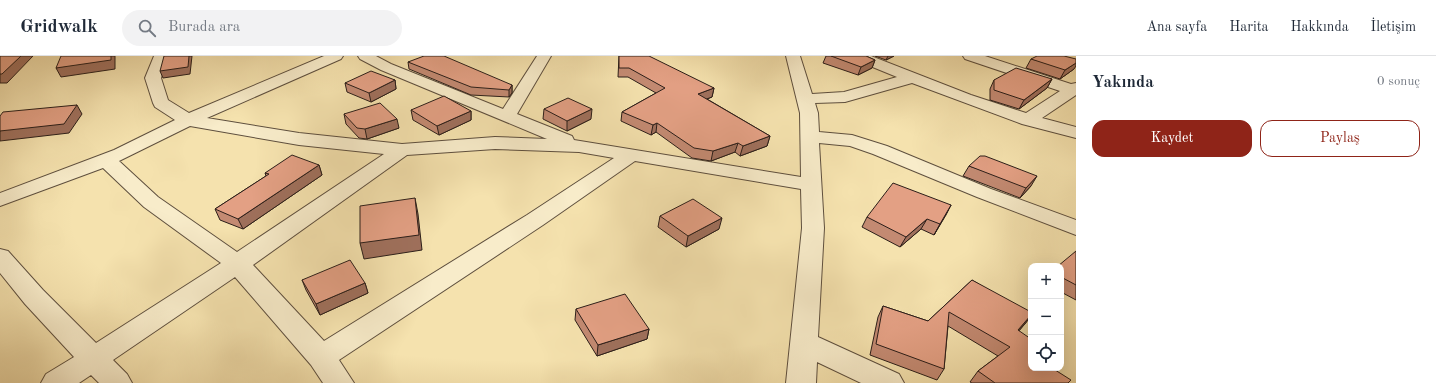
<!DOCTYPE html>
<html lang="tr">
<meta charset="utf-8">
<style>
body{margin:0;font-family:"Old Standard TT",serif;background:#f2f2f3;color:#1f2937}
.controls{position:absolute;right:12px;bottom:12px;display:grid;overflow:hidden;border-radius:8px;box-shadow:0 4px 16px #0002}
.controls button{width:36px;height:36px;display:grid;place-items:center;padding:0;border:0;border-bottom:1px solid #e0e1e3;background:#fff;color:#1f2937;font:20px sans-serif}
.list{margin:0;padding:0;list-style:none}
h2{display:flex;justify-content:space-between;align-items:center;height:52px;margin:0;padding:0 16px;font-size:17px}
h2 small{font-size:13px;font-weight:400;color:#747a83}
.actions{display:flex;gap:8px;padding:12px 16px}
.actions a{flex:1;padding:9px 0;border:1px solid #8f2418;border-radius:12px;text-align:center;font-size:14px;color:#8f2418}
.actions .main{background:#8f2418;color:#fff}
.icon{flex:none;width:22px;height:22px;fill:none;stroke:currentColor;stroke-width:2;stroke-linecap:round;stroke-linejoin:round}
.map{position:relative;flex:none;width:1076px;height:327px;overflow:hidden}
header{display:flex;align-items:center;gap:24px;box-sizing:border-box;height:56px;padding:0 20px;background:#fff;border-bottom:1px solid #e0e1e3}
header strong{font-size:19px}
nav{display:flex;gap:22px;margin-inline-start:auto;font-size:14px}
.search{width:280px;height:36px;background:#f2f2f3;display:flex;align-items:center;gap:10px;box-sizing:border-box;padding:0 14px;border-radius:22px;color:#747a83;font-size:15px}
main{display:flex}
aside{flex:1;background:#fff}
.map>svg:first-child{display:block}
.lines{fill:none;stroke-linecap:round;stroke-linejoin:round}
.minor-casing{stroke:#5e4f3e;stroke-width:2}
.minor{fill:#f8ecca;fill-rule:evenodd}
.wall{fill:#c38a72;stroke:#2b1e19}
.shaded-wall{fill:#9f705c;stroke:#2b1e19}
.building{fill:#e3a084;stroke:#2b1e19}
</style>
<header>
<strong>Gridwalk</strong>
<div class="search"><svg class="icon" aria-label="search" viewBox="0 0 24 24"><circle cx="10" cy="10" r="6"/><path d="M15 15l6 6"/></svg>Burada ara</div>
<nav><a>Ana sayfa</a><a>Harita</a><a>Hakkında</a><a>İletişim</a></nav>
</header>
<main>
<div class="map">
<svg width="1076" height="327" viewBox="0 0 1076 327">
<rect width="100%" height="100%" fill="#f5e2ae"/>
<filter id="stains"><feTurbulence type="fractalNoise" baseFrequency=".005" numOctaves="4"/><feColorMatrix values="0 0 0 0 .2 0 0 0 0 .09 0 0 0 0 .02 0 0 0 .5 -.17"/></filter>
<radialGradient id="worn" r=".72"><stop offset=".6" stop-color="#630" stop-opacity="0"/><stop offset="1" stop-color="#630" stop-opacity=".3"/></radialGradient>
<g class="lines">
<defs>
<path id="minor" d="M 154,0 L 168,0 L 161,22 L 168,44 L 189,57 L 324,0 L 343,0 L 341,3 L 207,62 L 299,77 L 402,88 L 495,81 L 547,83 L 381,14 L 360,3 L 358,0 L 376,0 L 391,8 L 503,53 L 537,0 L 551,0 L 517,58 L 572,80 L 574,84 L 801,121 L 800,57 L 786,0 L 800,0 L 812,38 L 844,36 L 897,21 L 853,3 L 851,0 L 871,0 L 971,39 L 1026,57 L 1060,35 L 965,3 L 963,0 L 985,0 L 1071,28 L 1076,27 L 1076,39 L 1042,62 L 1076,71 L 1076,82 L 1022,68 L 912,27 L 845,46 L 815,47 L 818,57 L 819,76 L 852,79 L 887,90 L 991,133 L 1076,164 L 1076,179 L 977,141 L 873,98 L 850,90 L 819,87 L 824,172 L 818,281 L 899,318 L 904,327 L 861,327 L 817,306 L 816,327 L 786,327 L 802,172 L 801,133 L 635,105 L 543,169 L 339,304 L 354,327 L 323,327 L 311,309 L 235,221 L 113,304 L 127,318 L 132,327 L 99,327 L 91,319 L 79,327 L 41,327 L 46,318 L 74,301 L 25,248 L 0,217 L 0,193 L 8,195 L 43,234 L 96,287 L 221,207 L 144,151 L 103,112 L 0,150 L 0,137 L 114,94 L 175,64 L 155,51 L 153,47 L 145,22 ZM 190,70 L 299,89 L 384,98 L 237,196 L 158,141 L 119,105 ZM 495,93 L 579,96 L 614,102 L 527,159 L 324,285 L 253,209 L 407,99 Z"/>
</defs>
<use href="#minor" class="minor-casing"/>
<use href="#minor" class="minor"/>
</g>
<path class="wall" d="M 619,0 L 714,32 L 712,41 L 707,43 L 770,80 L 767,90 L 740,100 L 735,96 L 711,105 L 692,102 L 656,76 L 651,79 L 621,65 L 622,56 L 656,37 L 628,21 L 618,21 Z
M 826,0 L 866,0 L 875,4 L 872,12 L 858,19 L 823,7 Z
M 875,0 L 894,0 L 886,4 Z
M 1031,3 L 1074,13 L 1060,23 L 1026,12 Z
M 408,6 L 512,29 L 512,37 L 509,41 L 471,39 L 409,13 Z
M 1052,23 L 1047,32 L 1019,53 L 990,44 L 990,33 L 994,24 Z
M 395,24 L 396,33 L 371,46 L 347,36 L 345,27 Z
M 544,53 L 591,63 L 567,75 L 543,63 Z
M 411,54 L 471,55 L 471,64 L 439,79 L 413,64 Z
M 344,58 L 399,72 L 367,83 L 359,82 L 346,68 Z
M 319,109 L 322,119 L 243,173 L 220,164 L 215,153 L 266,120 L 265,117 Z
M 969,110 L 1031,130 L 1020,142 L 963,120 Z
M 951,149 L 934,179 L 921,173 L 900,191 L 862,171 L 867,161 Z
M 660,160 L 719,173 L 686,191 L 658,171 Z
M 1076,195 L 1076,244 L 1061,236 L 1061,210 Z
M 302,224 L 365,227 L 368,237 L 320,259 L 306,234 Z
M 972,224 L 1031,260 L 1019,275 L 1031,312 L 1069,327 L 972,327 L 970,326 L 978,315 L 998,300 L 948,270 L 944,313 L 937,324 L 870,299 L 878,261 L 883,250 L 928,265 Z
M 576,253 L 649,273 L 647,283 L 597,300 L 575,264 Z"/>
<path class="shaded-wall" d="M 21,0 L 33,0 L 7,27 L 0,27 L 0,18 Z
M 111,0 L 115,0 L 115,13 L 61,21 L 56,12 Z
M 189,0 L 192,0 L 190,18 L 163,22 L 160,15 Z
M 888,0 L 894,0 L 886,4 Z
M 875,4 L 872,12 L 858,19 L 861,11 Z
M 1076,7 L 1076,10 L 1074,13 L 1060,23 L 1065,14 Z
M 1052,23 L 1047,32 L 1019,53 L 1024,44 Z
M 395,24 L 396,33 L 371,46 L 369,37 Z
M 512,29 L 512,37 L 509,41 L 509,34 Z
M 714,32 L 712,41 L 696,47 L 698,38 Z
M 77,49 L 82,58 L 69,77 L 0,85 L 0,75 Z
M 592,53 L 591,63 L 567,75 L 567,65 Z
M 471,55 L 471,64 L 439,79 L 437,70 Z
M 397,63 L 399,72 L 367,83 L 365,73 Z
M 657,67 L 656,76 L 651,79 L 653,69 Z
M 770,80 L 767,90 L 740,100 L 743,90 Z
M 738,87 L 735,96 L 711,105 L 713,95 Z
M 319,109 L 322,119 L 243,173 L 238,163 Z
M 1037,120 L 1031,130 L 1020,142 L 1026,132 Z
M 415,142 L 418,158 L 422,194 L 364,203 L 360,187 Z
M 951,149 L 946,159 L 934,179 L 940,168 Z
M 722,162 L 719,173 L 686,191 L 688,180 Z
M 927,163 L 921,173 L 900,191 L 906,181 Z
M 365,227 L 368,237 L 320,259 L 316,248 Z
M 1031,260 L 1025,268 L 1009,285 L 1018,274 Z
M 649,273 L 647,283 L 597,300 L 598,289 Z"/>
<path class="building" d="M 0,0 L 21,0 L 2,18 L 0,18 Z
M 61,0 L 111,0 L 111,4 L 56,12 Z
M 164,0 L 189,0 L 188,11 L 160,15 Z
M 424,0 L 444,0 L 512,29 L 509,34 L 471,31 L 408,6 Z
M 619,0 L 649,0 L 714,32 L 698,38 L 770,80 L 743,90 L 738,87 L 713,95 L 694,92 L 657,67 L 653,69 L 622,56 L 665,32 L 629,12 L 619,12 Z
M 831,0 L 866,0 L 875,4 L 861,11 Z
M 1037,0 L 1064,0 L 1076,3 L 1076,7 L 1065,14 L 1031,3 Z
M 1016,12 L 1052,23 L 1024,44 L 994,34 L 994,24 Z
M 371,15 L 395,24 L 369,37 L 345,27 Z
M 444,40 L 471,55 L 437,70 L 411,54 Z
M 568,42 L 592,53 L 567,65 L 544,53 Z
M 380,47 L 397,63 L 365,73 L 357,72 L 344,58 Z
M 77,49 L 64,68 L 0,75 L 0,60 L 3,56 Z
M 292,99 L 319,109 L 238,163 L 215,153 L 269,118 L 265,117 Z
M 980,100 L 985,100 L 1037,120 L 1026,132 L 969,110 Z
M 893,127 L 951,149 L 940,168 L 927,163 L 906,181 L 867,161 Z
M 415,142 L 419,179 L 360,187 L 360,150 Z
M 693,143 L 722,162 L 688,180 L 660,160 Z
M 1076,195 L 1076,229 L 1061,221 L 1061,210 L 1058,210 Z
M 350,204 L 365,227 L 316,248 L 302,224 Z
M 972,224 L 1031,256 L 1031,259 L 1018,274 L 1031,283 L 1031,312 L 1052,312 L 1071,324 L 1068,327 L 995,327 L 978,315 L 1010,291 L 949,256 L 944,313 L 876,288 L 883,250 L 928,265 Z
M 625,238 L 649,273 L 598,289 L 576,253 Z"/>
<rect width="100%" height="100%" filter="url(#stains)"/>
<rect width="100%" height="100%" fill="url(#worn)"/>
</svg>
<div class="controls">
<button>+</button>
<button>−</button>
<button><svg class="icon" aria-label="locate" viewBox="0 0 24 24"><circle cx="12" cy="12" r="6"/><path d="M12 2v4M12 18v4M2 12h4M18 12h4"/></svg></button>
</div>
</div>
<aside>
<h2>Yakında<small>0 sonuç</small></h2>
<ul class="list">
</ul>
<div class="actions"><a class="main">Kaydet</a><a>Paylaş</a></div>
</aside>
</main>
